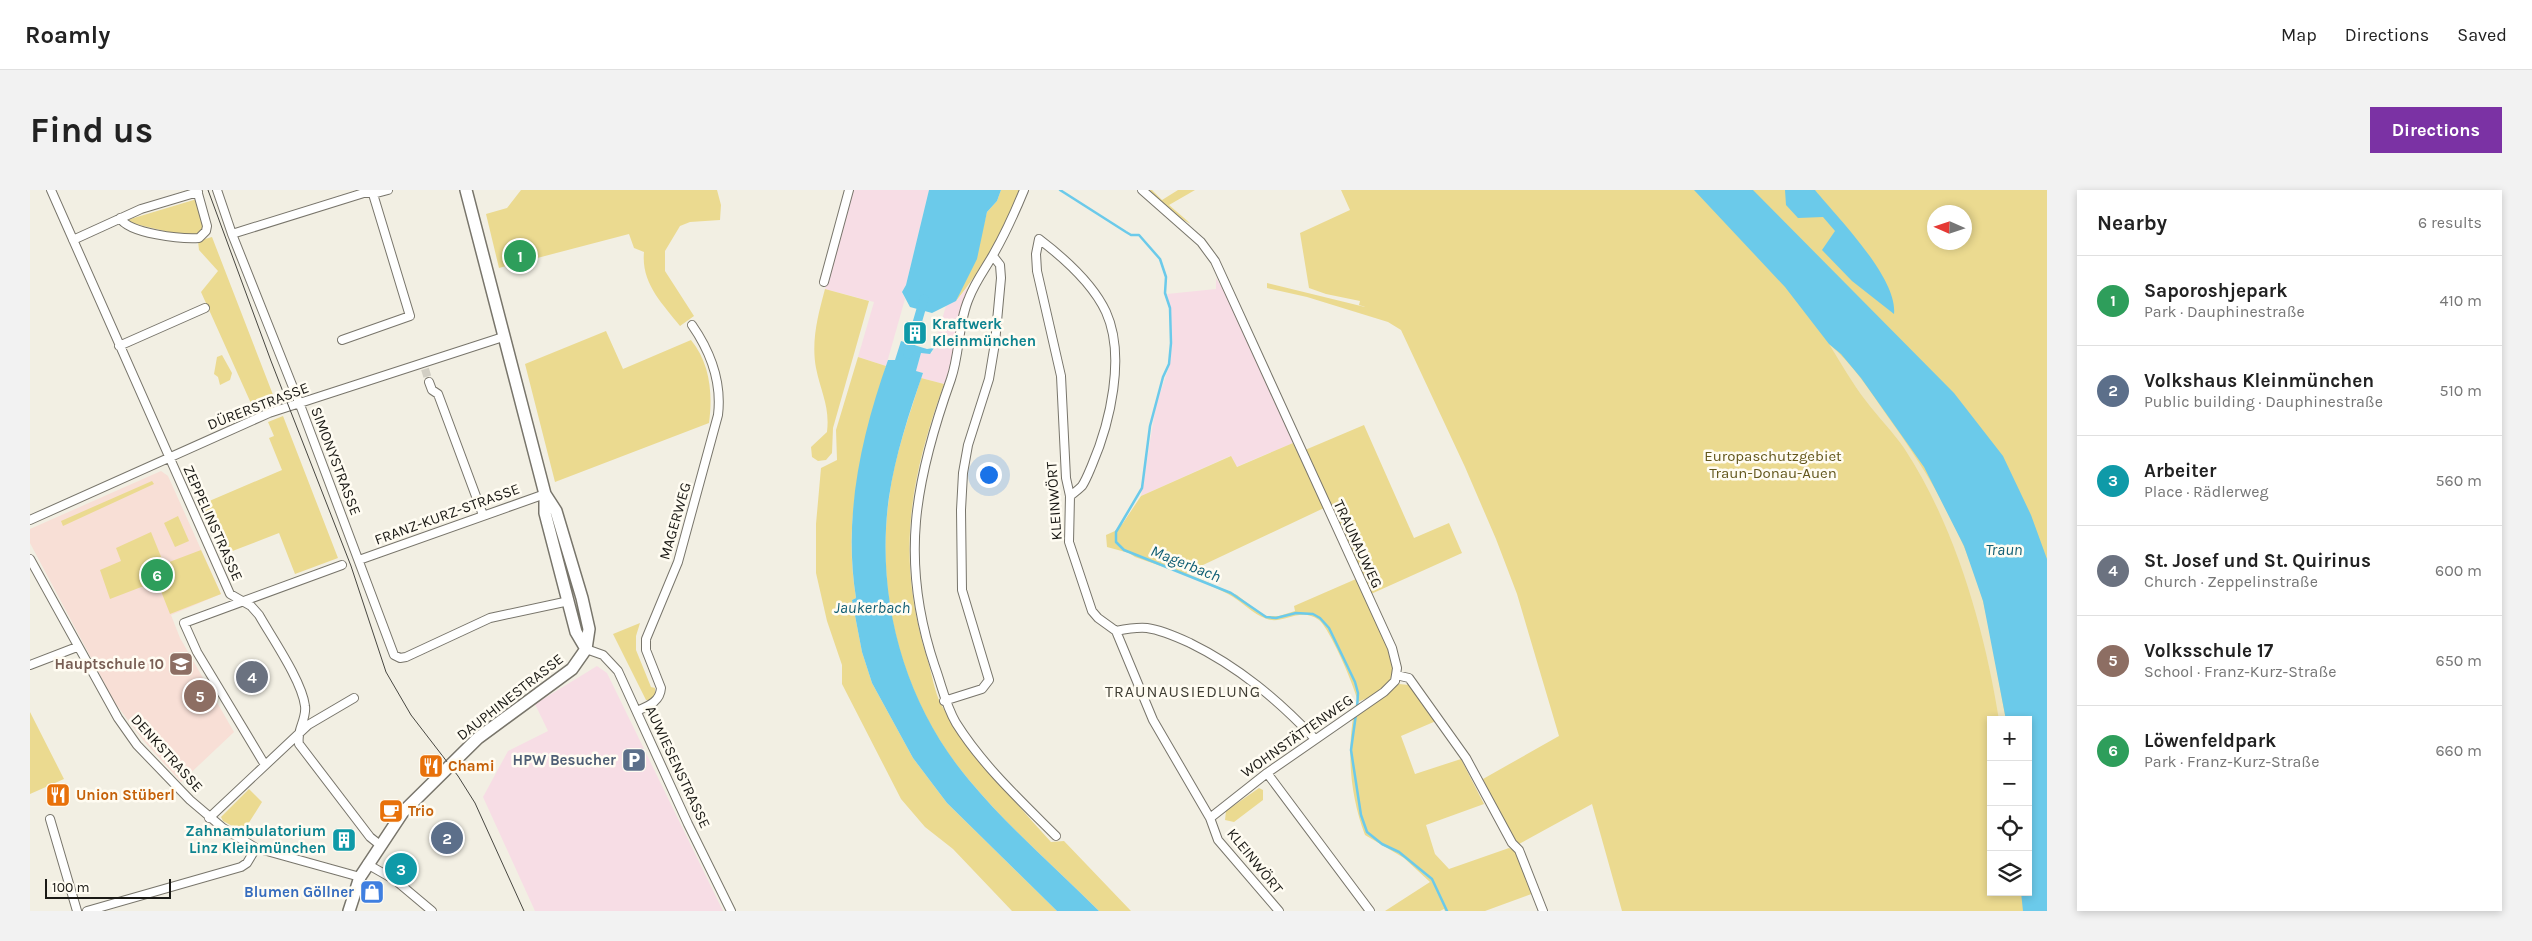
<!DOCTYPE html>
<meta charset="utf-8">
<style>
body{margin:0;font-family:Karla,sans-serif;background:#f2f2f2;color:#222}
.controls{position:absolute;right:15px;bottom:15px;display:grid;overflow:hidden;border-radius:0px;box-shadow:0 2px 8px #0003}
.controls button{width:45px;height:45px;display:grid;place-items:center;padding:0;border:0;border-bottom:1px solid #e0e0e0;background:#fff;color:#222;font:25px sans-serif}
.compass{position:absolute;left:1897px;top:15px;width:45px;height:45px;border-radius:50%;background:#fff;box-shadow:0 2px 8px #0003;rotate:273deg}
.scale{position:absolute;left:15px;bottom:12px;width:126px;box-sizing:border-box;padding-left:5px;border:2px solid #1a1915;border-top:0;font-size:14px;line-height:18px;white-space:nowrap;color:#1a1915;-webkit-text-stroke:4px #fffcf2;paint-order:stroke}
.you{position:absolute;left:958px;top:284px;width:18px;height:18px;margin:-12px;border:4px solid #fff;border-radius:50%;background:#1a73e8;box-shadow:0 0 0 8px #1a73e833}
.badge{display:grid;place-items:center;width:32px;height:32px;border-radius:50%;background:#7b32a4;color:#fff;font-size:16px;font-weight:700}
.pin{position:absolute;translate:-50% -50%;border:2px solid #fff;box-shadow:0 1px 5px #0006}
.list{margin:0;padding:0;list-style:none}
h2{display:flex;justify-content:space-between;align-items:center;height:65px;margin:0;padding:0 20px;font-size:21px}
h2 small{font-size:16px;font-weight:400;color:#767676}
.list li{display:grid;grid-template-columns:32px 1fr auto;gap:15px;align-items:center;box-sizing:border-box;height:90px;padding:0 20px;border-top:1px solid #e0e0e0}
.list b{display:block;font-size:19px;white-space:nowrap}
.list p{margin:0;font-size:16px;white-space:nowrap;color:#767676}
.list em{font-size:16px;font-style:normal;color:#767676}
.icon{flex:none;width:28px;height:28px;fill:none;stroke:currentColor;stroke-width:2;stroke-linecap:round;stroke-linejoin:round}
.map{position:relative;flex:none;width:2017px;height:721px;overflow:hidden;border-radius:0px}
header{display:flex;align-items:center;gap:30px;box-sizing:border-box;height:70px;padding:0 25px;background:#fff;border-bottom:1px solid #e0e0e0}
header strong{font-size:24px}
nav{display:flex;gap:28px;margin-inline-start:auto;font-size:18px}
.intro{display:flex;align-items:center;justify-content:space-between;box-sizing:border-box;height:120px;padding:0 30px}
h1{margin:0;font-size:35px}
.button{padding:12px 22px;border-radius:0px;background:#7b32a4;color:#fff;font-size:18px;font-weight:700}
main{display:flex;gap:30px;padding:0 30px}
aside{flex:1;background:#fff;border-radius:0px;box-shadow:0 2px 8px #0003}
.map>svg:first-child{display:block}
.industrial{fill:#f7dde5}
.education{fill:#f8dfd6}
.green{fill:#ebda90;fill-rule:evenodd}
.sand{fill:#efe5c0}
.water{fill:#6bcaea}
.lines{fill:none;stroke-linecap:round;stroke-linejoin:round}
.stream{stroke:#6bcaea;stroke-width:2.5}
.canal{stroke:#6bcaea;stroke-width:9}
.minor-tunnel{stroke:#d2cfc4;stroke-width:8;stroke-dasharray:8 4;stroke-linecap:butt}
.minor-casing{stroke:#78756b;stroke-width:10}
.secondary-casing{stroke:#78756b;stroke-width:14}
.minor{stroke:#fff;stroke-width:8}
.secondary{stroke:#fff;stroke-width:11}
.tram{stroke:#484741;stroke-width:1}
.labels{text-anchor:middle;stroke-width:5;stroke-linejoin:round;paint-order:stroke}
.culture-label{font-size:15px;font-weight:bold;fill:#0d838f;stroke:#fffcf2;text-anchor:start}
.street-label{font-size:15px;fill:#1a1915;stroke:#fffcf2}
.park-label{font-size:15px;fill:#62561b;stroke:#fffcf2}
.education-label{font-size:15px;font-weight:bold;fill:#785e54;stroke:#fffcf2;text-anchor:end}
.service-label{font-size:15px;font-weight:bold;fill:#4e5e75;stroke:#fffcf2;text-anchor:end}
.food-label{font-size:15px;font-weight:bold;fill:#c56008;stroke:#fffcf2;text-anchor:start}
.shop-label{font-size:15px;font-weight:bold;fill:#366cbe;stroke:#fffcf2;text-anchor:end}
.water-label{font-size:16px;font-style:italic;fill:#115f75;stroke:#fffcf2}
.neighbourhood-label{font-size:16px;letter-spacing:1px;fill:#403e34;stroke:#fffcf2}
</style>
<header>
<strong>Roamly</strong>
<nav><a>Map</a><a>Directions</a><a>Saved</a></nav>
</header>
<div class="intro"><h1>Find us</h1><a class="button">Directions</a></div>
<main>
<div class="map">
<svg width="2017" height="721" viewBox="0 0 2017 721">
<rect width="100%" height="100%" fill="#f2efe3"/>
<path class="industrial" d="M 822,0 L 899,0 L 876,95 L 872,102 L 875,109 L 856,176 L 828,167 L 844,112 L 795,99 Z
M 1186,88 L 1198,108 L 1263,253 L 1206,277 L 1200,266 L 1111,306 L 1126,215 L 1140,174 L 1142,153 L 1140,117 L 1137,104 L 1186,99 Z
M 938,97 L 933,116 L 925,162 L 914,194 L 891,188 L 893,183 L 886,181 L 891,163 L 902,163 L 916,116 L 926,111 Z
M 567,476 L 577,483 L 693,721 L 505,721 L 453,607 L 478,561 L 518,541 L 505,514 Z"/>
<path class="education" d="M 131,281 L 138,286 L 191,404 L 141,425 L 150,448 L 204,542 L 151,592 L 113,550 L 85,513 L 0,353 L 0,339 Z"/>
<path class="green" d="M 491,0 L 687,0 L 691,15 L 690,30 L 660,32 L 650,36 L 635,61 L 635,81 L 664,126 L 650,136 C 632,113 611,93 614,62 L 604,58 L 599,44 L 469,78 L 456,24 L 477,18 Z
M 971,0 L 989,0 C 974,39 953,78 926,111 L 949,54 L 957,22 L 967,11 Z
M 1118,0 L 1122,0 L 1132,10 L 1148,0 L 1165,0 L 1139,15 L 1161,34 C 1146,27 1130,12 1118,0 Z
M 1311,0 L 2017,0 L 2017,721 L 1592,721 L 1562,614 L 1489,654 L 1487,653 L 1466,617 L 1453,589 L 1529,546 L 1487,404 L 1466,349 L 1435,277 L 1371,140 L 1358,132 L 1277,107 L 1237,98 L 1237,93 L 1335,117 L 1329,115 L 1330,111 L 1296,104 L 1279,98 L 1270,43 L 1320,20 ZM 1904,22 L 1934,22 L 1934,52 L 1904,52 ZM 1961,530 L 1998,530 L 1998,702 L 1961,702 Z
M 167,9 L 175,36 L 168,45 L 147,44 L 97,32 L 97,30 Z
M 182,47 L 245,210 L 224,220 L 171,102 L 188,81 L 169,60 L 168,51 Z
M 795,99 L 839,111 L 803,238 L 802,263 L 796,270 L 788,271 L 782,267 L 781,257 L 797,242 C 800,216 791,203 786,178 C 781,151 788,125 795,99 Z
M 576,141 L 593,179 L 661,150 C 680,173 683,204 679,233 L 525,292 L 495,174 Z
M 192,165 L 202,183 L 200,190 L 190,195 L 188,187 L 184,184 L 187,167 Z
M 828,167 L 856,176 C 834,257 812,322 826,408 L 822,410 L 832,462 L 842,493 L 883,568 L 917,613 L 1027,721 L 982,721 L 923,659 L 895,637 L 871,609 L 812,494 L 812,475 L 797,431 L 786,383 L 786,334 L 791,278 L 807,270 L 806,240 Z
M 891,188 L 914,194 C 879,291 866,368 897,468 C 902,483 904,502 912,516 C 918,526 927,537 934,547 C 960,584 990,618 1021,652 L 1034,651 L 1101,721 L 1069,721 C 1026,678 978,637 939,590 C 873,513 845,407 859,308 C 864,267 879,227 891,188 Z
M 253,226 L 308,368 L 265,384 L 249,343 L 192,365 L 170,315 L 252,280 L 239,248 L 244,246 L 238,232 Z
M 1334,235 L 1384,348 L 1419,333 L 1432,363 L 1341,404 L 1275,260 Z
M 1263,253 L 1294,318 L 1156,383 L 1207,405 L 1228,422 L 1237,426 L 1249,426 L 1265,421 L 1264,416 L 1326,389 C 1336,411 1371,469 1360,490 C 1353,502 1340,507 1328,512 C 1325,497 1300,439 1289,430 C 1270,416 1253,435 1237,429 C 1222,424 1212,411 1198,404 C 1169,389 1137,378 1105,367 L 1099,363 L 1077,357 L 1076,345 L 1085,341 L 1093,333 L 1111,306 L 1201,266 L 1207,277 Z
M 122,291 L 124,294 L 33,336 L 31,331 Z
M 148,326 L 159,351 L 145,357 L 134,333 Z
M 121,342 L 134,374 L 171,360 L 191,404 L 140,424 L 127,391 L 80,409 L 70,380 L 91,371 L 86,358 Z
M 610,433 L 606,446 L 606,460 L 621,497 L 625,498 L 625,504 L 620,510 L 616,510 L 583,444 Z
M 1369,494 L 1379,495 L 1406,531 L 1371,546 L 1385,584 L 1431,569 L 1454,614 L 1396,635 L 1405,664 L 1419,679 L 1479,658 L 1485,660 L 1504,703 L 1455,721 L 1415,721 L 1414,719 L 1410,721 L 1355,721 L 1400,692 L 1374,668 L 1335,645 C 1321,608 1317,567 1323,528 Z
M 0,522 L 34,589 L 0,604 Z
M 1229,598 L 1233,600 L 1233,610 L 1204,632 L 1195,630 L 1196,621 Z
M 219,599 L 232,612 L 213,642 L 193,631 L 191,627 Z"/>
<path class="sand" d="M 1799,154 C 1823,174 1840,201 1858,227 C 1899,284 1934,342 1953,411 C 1963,450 1968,490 1976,530 L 1969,530 C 1955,440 1925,335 1874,258 C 1863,242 1848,227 1836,211 C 1822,193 1811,173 1799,154 Z"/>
<path class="water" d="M 899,0 L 971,0 L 967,11 L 957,22 L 947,69 L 926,111 L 902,123 L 880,117 L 872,102 L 876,95 Z
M 1664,0 L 1723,0 L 1924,203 L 1973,266 L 2001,325 L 2017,369 L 2017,721 L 1993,721 L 1991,702 L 1998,702 L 1998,530 L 1976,530 L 1953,411 L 1934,356 L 1894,277 L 1831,188 L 1811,164 L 1799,154 L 1755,97 Z
M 1755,0 L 1785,0 C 1807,27 1868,88 1864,124 L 1822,91 L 1792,60 L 1805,41 L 1793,27 L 1768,28 L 1756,15 Z
M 871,151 L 897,159 L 904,158 L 900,164 L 891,163 L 886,181 L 893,183 C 879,223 865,266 859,307 C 845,407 874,513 939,590 C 978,637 1026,678 1069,721 L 1027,721 L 917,613 L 883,568 L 842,493 L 832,462 L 822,410 L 826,408 C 813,327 831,246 858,170 L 865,170 Z"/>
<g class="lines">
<path class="stream" d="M 1030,0 L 1096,42 L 1101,45 L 1109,45 L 1130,69 L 1136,87 L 1135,103 L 1140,118 L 1141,153 L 1139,174 L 1133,187 L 1120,236 L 1112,298 L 1086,342 L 1086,352 L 1094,360 L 1109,366 L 1201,403 L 1236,427 L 1246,428 L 1266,423 L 1283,424 L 1290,428 L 1299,438 L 1325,492 L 1328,503 L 1327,519
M 1326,524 L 1321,560 L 1331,625 L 1337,642 L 1352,654 L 1369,662 L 1402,689 L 1417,721"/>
<path class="canal" d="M 878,164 L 894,109"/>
<path class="minor-tunnel" d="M 395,179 L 399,192"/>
<defs>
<path id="minor" d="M 21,0 L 200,404 L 221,416 L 229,425 C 242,448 272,491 275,516 C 277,529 266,541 269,554 L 340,647 L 350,655
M 187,0 L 202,44 L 272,220 L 364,465 L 370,468 L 376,467 L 460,428 L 539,411
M 994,0 C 985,22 975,44 963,65 C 955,79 945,92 939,108 C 928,133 930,163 921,189 C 885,290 869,371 905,477 C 912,496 915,514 926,533 C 953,576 991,611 1026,646
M 1112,0 L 1171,52 L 1185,71 L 1362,458 L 1367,478 L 1366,485 L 1379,488 L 1436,568 L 1482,653 L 1489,660 L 1513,721
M 90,28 C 99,44 152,49 169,48 L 176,41 L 177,36 L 167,0
M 202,44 L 337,2 L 343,4 L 358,0
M 43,50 L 111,19 L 168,2
M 794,92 L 819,0
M 312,150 L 380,126 L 343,4
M 89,156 L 175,118
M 399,192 L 402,200 L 408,204 L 453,325
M 1040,306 C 1044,303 1049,299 1052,296 C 1056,290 1059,282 1062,275 C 1080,233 1096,166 1076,122 C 1063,94 1034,68 1009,49 L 1006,64 L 1007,81 L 1031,186 L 1036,288 L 1040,306 L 1039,352 L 1062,421 L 1068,428 L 1086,441 L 1123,530 L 1180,628 L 1188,650 L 1249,721
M 0,330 L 239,223 L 473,147
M 0,369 L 88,528 L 107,555 L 160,610 L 193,638 L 226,658 L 330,687
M 329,370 L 515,304
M 1086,441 C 1096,439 1107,437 1117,438 C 1132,440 1147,447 1160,453 C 1209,477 1248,510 1285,549
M 556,459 L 573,465 L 588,481 L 658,634 L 701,721
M 0,475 L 47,457
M 914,511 L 952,499 L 959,490 L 932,400 L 931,320 L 933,283 L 938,255 L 959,189 L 965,153 L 971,88 L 970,75 L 963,66
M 607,521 C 618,516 630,512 631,498 L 616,460 L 616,449 L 648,372 L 688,225 C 692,192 680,161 662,135
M 235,575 L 167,462 L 154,433 L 312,375
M 1237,583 L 1340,721
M 179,628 L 278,535 L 324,508
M 1180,628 L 1237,583 L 1354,502 L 1365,491 L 1366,485
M 20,629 L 47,721
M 337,674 L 365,690 L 402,721
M 57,721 L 211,677 L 217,673 L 226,658"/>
<path id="secondary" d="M 436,0 L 515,304 L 515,323 L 546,442 L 556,459
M 319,721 L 330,687 L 373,622 L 448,548 L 542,479 L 556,459 L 559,439 L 552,408 L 526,321 L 515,304"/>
</defs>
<use href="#minor" class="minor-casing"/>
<use href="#secondary" class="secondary-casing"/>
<use href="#minor" class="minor"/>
<use href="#secondary" class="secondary"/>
<path class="tram" d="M 178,0 L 241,171 L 321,376 L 356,482 L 381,525 L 428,586 L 445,613 L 494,721"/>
</g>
<defs>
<symbol id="building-square" viewBox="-11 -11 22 22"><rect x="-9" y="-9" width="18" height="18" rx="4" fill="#0f9aa8" stroke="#fffcf2"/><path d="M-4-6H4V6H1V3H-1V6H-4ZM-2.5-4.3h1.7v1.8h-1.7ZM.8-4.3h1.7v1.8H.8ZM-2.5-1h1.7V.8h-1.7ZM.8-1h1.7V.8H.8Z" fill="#fff"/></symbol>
<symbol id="school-square" viewBox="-11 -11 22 22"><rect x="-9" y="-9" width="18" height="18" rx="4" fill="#8d6e63" stroke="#fffcf2"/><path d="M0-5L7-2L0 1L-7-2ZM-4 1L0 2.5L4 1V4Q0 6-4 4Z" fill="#fff"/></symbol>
<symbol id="parking-square" viewBox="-11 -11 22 22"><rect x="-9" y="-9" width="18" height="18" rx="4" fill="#5c6f8a" stroke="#fffcf2"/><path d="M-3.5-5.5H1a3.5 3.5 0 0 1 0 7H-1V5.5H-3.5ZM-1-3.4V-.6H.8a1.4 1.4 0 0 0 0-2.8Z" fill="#fff"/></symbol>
<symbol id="restaurant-square" viewBox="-11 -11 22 22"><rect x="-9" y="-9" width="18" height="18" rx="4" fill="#e8710a" stroke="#fffcf2"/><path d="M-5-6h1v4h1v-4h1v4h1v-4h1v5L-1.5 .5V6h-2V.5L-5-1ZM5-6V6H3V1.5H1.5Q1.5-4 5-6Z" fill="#fff"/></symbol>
<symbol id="cafe-square" viewBox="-11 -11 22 22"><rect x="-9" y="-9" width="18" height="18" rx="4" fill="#e8710a" stroke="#fffcf2"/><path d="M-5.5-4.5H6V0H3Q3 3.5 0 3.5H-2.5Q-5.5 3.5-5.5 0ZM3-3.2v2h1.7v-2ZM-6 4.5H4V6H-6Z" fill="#fff"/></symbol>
<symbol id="shop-square" viewBox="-11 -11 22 22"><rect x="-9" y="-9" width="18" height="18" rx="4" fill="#3f7fe0" stroke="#fffcf2"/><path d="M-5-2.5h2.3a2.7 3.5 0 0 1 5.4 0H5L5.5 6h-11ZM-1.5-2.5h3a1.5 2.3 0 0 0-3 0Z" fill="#fff"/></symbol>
</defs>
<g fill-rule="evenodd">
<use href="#building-square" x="871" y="129" width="28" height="28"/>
<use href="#school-square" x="137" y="460" width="28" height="28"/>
<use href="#parking-square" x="590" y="556" width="28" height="28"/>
<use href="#restaurant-square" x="387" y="562" width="28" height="28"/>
<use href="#restaurant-square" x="14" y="591" width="28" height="28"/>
<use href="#cafe-square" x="347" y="607" width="28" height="28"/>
<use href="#building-square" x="300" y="636" width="28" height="28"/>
<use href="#shop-square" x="328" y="688" width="28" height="28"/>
</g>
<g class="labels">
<g class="culture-label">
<text x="902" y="139">Kraftwerk<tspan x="902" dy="17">Kleinmünchen</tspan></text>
<text x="296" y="646" text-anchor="end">Zahnambulatorium<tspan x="296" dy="17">Linz Kleinmünchen</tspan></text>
</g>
<g class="street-label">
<text transform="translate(228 216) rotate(-21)" y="5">DÜRERSTRASSE</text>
<text transform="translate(306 271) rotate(69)" y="5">SIMONYSTRASSE</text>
<text transform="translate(1024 311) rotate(-94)" y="5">KLEINWÖRT</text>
<text transform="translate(417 324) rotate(-20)" y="5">FRANZ-KURZ-STRASSE</text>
<text transform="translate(645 331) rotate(-74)" y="5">MAGERWEG</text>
<text transform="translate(183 333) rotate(66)" y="5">ZEPPELINSTRASSE</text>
<text transform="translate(1328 354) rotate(65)" y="5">TRAUNAUWEG</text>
<text transform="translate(480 507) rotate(-38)" y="5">DAUPHINESTRASSE</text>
<text transform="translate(1267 546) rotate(-35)" y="5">WOHNSTÄTTENWEG</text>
<text transform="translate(137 563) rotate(48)" y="5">DENKSTRASSE</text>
<text transform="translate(648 577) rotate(65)" y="5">AUWIESENSTRASSE</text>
<text transform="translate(1225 671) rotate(51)" y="5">KLEINWÖRT</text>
</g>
<g class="park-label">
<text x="1743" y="271">Europaschutzgebiet<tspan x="1743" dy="17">Traun-Donau-Auen</tspan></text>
</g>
<g class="education-label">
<text x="134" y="479">Hauptschule 10</text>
</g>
<g class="service-label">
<text x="586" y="575">HPW Besucher</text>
</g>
<g class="food-label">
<text x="418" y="581">Chami</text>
<text x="46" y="610">Union Stüberl</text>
<text x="378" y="626">Trio</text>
</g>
<g class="shop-label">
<text x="324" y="707">Blumen Göllner</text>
</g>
<g class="water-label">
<text x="1974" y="365">Traun</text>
<text transform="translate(1156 373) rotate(22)" y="6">Magerbach</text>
<text x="842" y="423">Jaukerbach</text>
</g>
<g class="neighbourhood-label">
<text x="1153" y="507">TRAUNAUSIEDLUNG</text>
</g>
</g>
</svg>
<div class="controls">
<button>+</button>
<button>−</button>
<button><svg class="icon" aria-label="locate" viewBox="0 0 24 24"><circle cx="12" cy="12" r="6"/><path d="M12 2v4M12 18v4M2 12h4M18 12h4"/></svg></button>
<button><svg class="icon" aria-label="layers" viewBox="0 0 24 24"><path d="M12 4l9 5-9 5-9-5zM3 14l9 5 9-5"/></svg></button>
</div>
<svg class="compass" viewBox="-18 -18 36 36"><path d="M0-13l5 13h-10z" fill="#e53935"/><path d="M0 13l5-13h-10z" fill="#767676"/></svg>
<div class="scale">100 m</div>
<div class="you"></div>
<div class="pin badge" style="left:490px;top:66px;background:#2e9e5b">1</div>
<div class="pin badge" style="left:417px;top:648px;background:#5c6f8a">2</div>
<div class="pin badge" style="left:371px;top:679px;background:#0f9aa8">3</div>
<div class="pin badge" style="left:222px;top:487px;background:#6b7280">4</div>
<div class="pin badge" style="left:170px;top:506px;background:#8d6e63">5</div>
<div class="pin badge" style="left:127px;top:385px;background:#2e9e5b">6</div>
</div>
<aside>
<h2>Nearby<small>6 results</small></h2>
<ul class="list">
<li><span class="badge" style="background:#2e9e5b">1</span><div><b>Saporoshjepark</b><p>Park · Dauphinestraße</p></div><em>410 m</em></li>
<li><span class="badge" style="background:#5c6f8a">2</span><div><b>Volkshaus Kleinmünchen</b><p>Public building · Dauphinestraße</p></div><em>510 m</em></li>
<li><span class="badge" style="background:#0f9aa8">3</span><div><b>Arbeiter</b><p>Place · Rädlerweg</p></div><em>560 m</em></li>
<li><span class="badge" style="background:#6b7280">4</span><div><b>St. Josef und St. Quirinus</b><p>Church · Zeppelinstraße</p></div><em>600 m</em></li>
<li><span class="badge" style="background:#8d6e63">5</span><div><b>Volksschule 17</b><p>School · Franz-Kurz-Straße</p></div><em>650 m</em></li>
<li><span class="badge" style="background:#2e9e5b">6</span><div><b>Löwenfeldpark</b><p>Park · Franz-Kurz-Straße</p></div><em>660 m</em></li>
</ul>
</aside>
</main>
